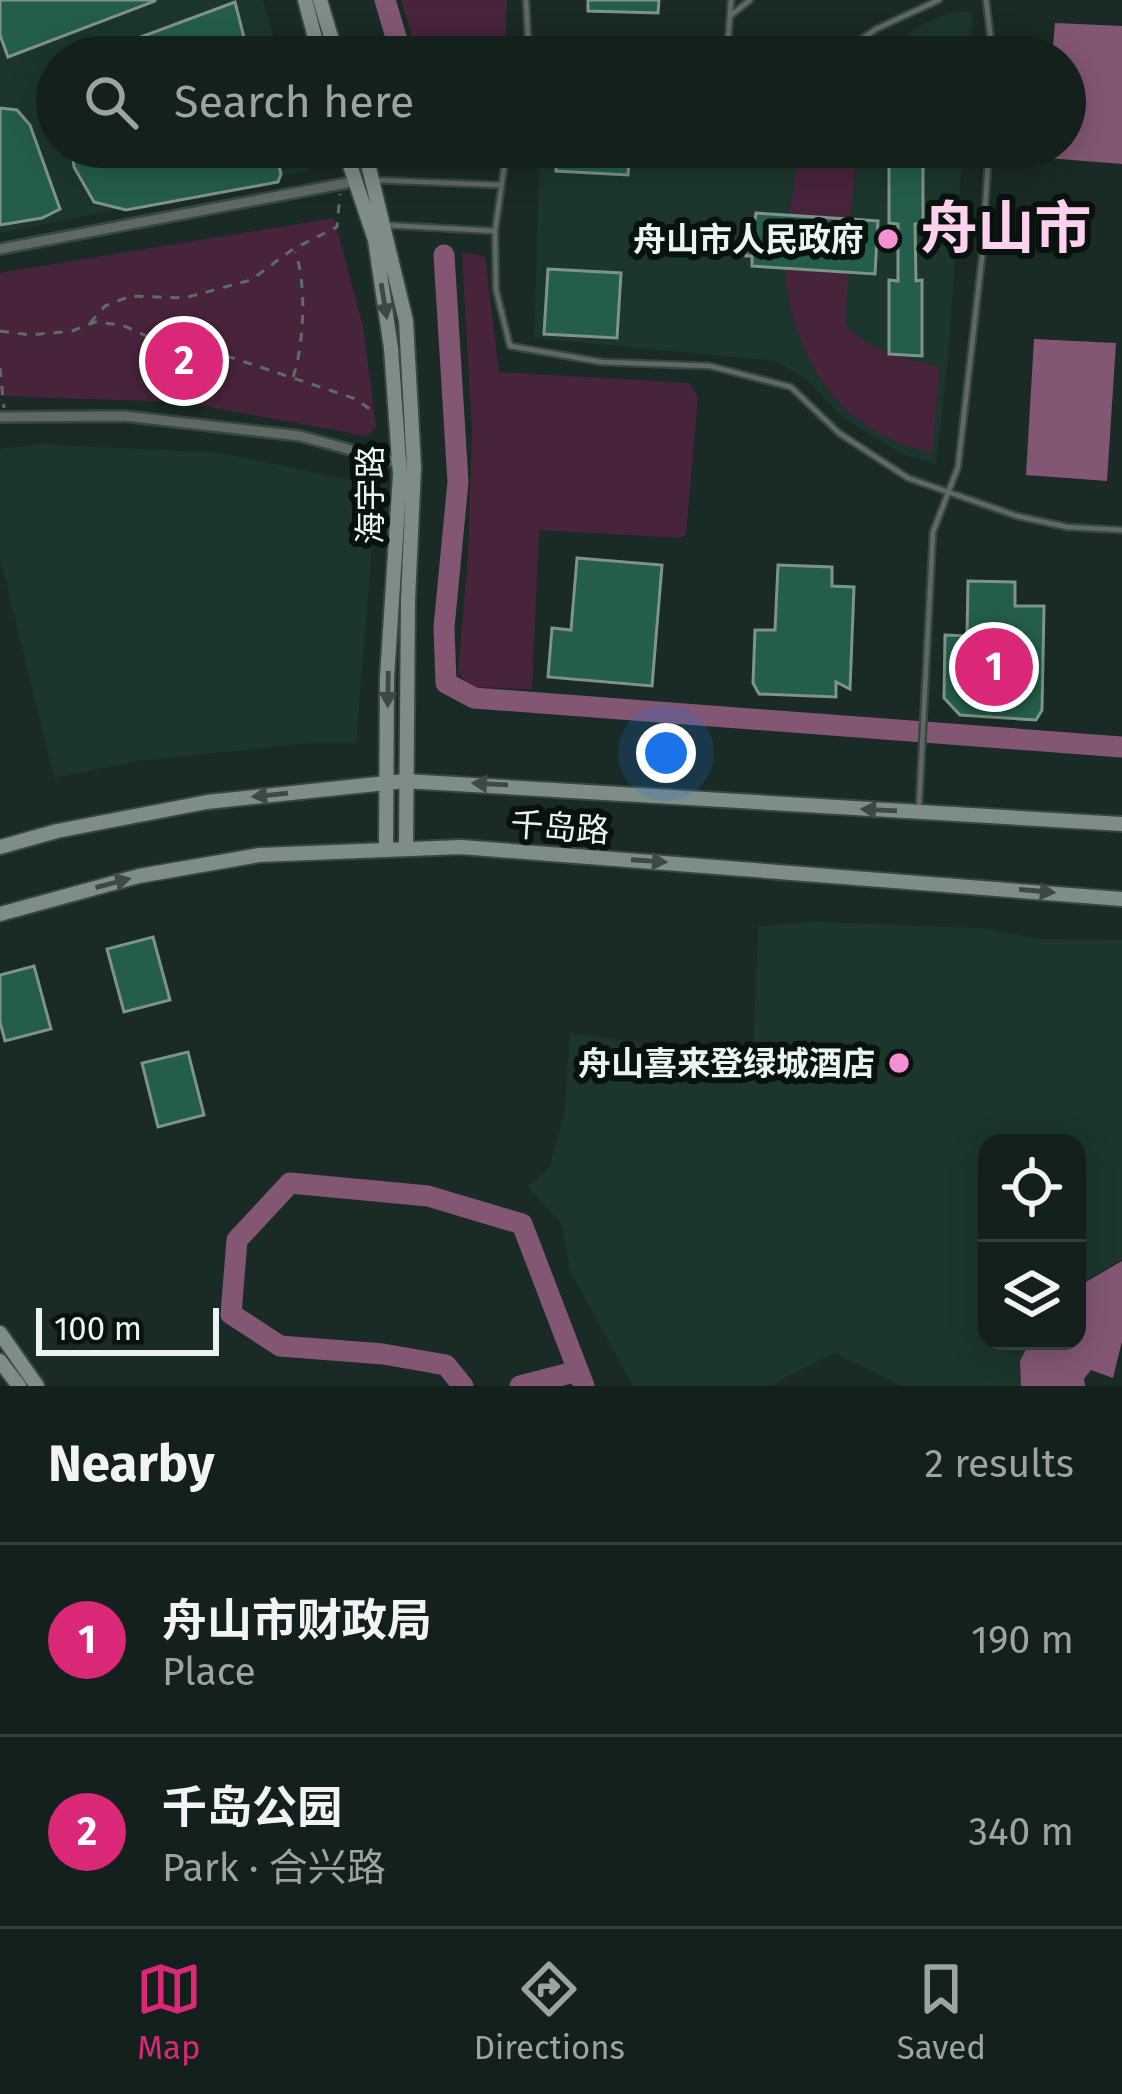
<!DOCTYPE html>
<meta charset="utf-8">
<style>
body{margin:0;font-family:"Fira Sans","Noto Sans SC",sans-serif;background:#202d28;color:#f1f3f6}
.controls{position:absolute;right:36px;bottom:36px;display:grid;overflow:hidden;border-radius:24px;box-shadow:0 6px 30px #0003}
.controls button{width:108px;height:108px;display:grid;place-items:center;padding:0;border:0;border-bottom:3px solid #323e3a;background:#13201b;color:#f1f3f6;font:60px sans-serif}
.scale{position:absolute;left:36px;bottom:30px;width:183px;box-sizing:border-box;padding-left:12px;border:6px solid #eaf5f0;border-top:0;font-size:33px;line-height:42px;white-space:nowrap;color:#eaf5f0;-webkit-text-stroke:9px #0a120e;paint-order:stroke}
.you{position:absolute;left:666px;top:753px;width:42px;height:42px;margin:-30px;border:9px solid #fff;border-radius:50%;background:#1a73e8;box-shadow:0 0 0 18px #1a73e833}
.badge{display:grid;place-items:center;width:78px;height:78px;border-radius:50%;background:#db2777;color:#fff;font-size:39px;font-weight:700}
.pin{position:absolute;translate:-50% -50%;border:6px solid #fff;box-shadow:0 3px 12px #0006}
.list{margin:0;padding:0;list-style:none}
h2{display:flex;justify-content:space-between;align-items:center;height:156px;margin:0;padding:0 48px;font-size:51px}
h2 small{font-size:39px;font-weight:400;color:#9da3a3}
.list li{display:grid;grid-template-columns:78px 1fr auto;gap:36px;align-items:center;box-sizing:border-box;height:192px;padding:0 48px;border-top:3px solid #323e3a}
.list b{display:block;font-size:45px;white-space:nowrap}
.list p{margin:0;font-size:39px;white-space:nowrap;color:#9da3a3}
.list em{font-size:39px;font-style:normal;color:#9da3a3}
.icon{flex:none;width:66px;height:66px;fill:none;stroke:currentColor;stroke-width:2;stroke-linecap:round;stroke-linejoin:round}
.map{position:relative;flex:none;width:1122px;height:1386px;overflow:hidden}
.search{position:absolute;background:#13201b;box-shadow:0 6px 30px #0003;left:36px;right:36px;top:36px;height:132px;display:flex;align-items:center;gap:30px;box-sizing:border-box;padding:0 42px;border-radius:66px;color:#9da3a3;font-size:45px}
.sheet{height:540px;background:#13201b}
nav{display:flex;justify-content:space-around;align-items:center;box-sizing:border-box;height:168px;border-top:3px solid #323e3a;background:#13201b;font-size:33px;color:#9da3a3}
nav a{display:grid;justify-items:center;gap:6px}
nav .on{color:#db2777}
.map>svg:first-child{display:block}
.built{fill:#1c362b}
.green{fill:#48243c}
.water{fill:#835773}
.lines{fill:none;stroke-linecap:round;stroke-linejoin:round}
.river{stroke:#835773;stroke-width:21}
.building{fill:#245d49;stroke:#7e9389;stroke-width:3}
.lane-casing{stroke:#364741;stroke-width:9}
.street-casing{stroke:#364741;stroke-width:14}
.secondary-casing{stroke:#364741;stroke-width:18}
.path{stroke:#5d6d66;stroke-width:3;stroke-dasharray:9 9;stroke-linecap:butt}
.lane{stroke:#606864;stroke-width:4.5}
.street{stroke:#606864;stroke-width:9}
.secondary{stroke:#7f8d87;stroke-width:14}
.oneway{fill:#3f4944}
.poi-dot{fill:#f491d3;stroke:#0a120e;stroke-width:4.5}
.labels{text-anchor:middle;stroke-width:12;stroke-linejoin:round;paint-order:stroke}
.poi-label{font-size:33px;font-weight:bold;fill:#eaf5f0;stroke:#0a120e;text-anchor:end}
.street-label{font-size:33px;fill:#eaf5f0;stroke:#0a120e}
.town-label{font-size:57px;font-weight:bold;fill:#fed2ee;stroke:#0a120e}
</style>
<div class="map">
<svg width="1122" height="1386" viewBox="0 0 1122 1386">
<rect width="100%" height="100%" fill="#192b24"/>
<path class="built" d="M 0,0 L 263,0 L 279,57 L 57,57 L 57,147 L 303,147 L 309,171 L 0,233 Z
M 973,11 L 970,57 L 875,57 L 922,25 L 949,13 Z
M 540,147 L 963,147 L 948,358 L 936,464 L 901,454 L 841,416 L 806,379 L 776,361 L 534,338 Z
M 40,444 L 221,453 L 377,486 L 356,743 L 310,743 L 138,761 L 54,778 L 0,558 L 0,449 Z
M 815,922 L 982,928 L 1037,939 L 1122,940 L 1122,1259 L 1077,1286 L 1077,1143 L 987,1143 L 987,1341 L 1030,1341 L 1020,1361 L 1021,1386 L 902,1386 L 834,1353 L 770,1386 L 633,1386 L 570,1271 L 562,1225 L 528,1187 L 549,1168 L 564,1115 L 570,1033 L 753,1058 L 758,926 Z"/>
<path class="green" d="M 401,0 L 507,0 L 505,48 L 520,49 L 518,57 L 418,57 Z
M 805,147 L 879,147 L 856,165 L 850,220 L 789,215 L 799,155 Z
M 334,218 L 363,326 L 376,427 L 367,436 L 182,402 L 0,396 L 0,273 Z
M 462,253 L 485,256 L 499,372 L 689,383 L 698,397 L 686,535 L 680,538 L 539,530 L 532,689 L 469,687 L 458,672 L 468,557 L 472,431 Z
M 784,266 L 848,272 L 845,324 C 872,353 902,359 940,366 L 932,453 C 835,430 795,360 784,266 Z"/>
<path class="water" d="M 1055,23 L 1122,26 L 1122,164 L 1047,158 L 1047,147 L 1065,147 L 1065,57 L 1052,57 Z
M 1034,339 L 1116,343 L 1107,481 L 1026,475 Z
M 1122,1261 L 1122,1341 L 1113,1378 L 1091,1370 L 1084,1379 L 1085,1386 L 1021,1386 L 1020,1361 L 1030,1341 L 1077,1341 L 1077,1287 Z"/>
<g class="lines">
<path class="river" d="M 385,0 L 402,57
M 428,147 L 430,154
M 444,255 L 458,482 L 444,627 L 446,683 L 474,698 L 1122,747
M 463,1386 L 446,1365 L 383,1354 L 280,1346 L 231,1314 L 237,1240 L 290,1183 L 428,1196 L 522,1224 L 584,1386
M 520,1386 L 578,1371"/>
</g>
<path class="building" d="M 0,0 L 155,0 L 155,1 L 8,57 L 0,35 Z
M 588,0 L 659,0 L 658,13 L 588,11 Z
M 235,2 L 249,57 L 93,57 L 122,44 Z
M 0,108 L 17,110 L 30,125 L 60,209 L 42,218 L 0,225 Z
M 72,147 L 274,147 L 281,174 L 278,182 L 126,210 L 94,202 L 74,167 Z
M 557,147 L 630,147 L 628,175 L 556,171 Z
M 889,147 L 923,147 L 923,223 L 915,224 L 916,281 L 922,280 L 922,356 L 889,354 L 889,280 L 898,281 L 898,224 L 889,223 Z
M 756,213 L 878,221 L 875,274 L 752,266 L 752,256 L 746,256 L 748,220 L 755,220 Z
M 548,269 L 621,273 L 617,338 L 544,334 Z
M 577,558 L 662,565 L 652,686 L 548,677 L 552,628 L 571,630 Z
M 778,565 L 832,567 L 832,586 L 854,587 L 850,689 L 836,682 L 836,697 L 759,694 L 753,683 L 755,630 L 775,630 Z
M 968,581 L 1015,582 L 1015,606 L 1044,606 L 1042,710 L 1036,720 L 960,715 L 944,698 L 945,635 L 967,636 Z
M 153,937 L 170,1000 L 124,1012 L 107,949 Z
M 34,966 L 51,1029 L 5,1041 L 0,1022 L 0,975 Z
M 188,1052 L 204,1115 L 158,1127 L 142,1063 Z"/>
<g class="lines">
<defs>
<path id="lane" d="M 526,0 L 529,57
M 986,0 L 993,57
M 730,16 L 750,0
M 727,57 L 731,0
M 837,57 L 876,29 L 939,0
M 374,180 L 499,185
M 385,225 L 495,231 L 496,290 L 510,346 L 602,362 L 710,366 L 791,387 L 839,433 L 908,478 L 1017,516 L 1067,527 L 1122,530
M 495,231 L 507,147
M 919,806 L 933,532 L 958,467 L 982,257 L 989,147"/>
<path id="street" d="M 0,249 L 357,181
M 0,417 L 124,416 L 300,436 L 403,464"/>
<path id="secondary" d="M 305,0 L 320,57
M 320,0 L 337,57
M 344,147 L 375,240 L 391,348 L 400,475 L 387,678 L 386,849
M 364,147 L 406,321 L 414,467 L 408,600 L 406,849
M 0,847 L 57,831 L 207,802 L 405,781 L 1122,824
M 0,914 L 139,876 L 259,855 L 461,847 L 1122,899
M 0,1333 L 37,1386
M 0,1361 L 19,1386"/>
</defs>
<use href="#lane" class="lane-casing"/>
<use href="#street" class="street-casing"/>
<use href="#secondary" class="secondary-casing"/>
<path class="path" d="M 90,323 L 105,306 L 131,296 L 184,298 L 251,280 L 293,249 L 337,227 L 340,194
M 0,331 L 30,335 L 72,331 L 95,322 L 122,325 L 171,347 L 233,358 L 356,399 L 375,413
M 0,368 L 4,408
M 293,377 C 304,347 307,281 295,252"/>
<use href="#lane" class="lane"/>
<use href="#street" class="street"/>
<use href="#secondary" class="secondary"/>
</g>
<defs><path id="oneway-solid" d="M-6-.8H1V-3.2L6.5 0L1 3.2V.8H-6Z" transform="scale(3)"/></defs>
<g class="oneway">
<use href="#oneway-solid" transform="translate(384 301) rotate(81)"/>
<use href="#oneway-solid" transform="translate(388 689) rotate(91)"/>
<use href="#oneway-solid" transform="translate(490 784) rotate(-177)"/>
<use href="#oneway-solid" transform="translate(270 795) rotate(174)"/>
<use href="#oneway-solid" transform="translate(879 810) rotate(-177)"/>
<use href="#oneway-solid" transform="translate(649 861) rotate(4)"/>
<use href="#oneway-solid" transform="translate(113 883) rotate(-15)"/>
<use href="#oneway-solid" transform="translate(1037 891) rotate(5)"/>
</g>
<g class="poi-dot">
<circle cx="888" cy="239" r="12"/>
<circle cx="899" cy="1063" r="12"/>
</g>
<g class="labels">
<g class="poi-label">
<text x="864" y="251">舟山市人民政府</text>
<text x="875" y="1075">舟山喜来登绿城酒店</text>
</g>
<g class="street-label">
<text transform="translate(370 495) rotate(-90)" y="12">海宇路</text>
<text transform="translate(560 827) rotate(4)" y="12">千岛路</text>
</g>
<g class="town-label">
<text x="1006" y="248">舟山市</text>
</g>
</g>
</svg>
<div class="controls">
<button><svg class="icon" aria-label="locate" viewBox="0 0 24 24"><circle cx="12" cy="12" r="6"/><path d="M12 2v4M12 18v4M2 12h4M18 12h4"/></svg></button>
<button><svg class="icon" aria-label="layers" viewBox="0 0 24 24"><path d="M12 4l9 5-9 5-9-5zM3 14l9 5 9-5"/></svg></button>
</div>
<div class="scale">100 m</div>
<div class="you"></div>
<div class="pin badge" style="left:994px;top:667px">1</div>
<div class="pin badge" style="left:184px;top:361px">2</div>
<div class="search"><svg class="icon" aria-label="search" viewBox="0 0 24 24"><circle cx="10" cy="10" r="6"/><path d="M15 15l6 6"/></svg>Search here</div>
</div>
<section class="sheet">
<h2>Nearby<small>2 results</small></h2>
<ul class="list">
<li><span class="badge">1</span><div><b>舟山市财政局</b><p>Place</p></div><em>190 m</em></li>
<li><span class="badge">2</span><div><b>千岛公园</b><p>Park · 合兴路</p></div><em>340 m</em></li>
</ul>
</section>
<nav>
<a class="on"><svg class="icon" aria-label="map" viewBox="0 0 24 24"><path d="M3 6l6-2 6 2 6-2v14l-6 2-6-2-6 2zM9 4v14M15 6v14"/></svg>Map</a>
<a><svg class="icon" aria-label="directions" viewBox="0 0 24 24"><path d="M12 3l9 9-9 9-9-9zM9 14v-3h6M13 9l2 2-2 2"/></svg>Directions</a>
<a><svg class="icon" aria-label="saved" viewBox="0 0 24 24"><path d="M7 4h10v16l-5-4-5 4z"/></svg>Saved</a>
</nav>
